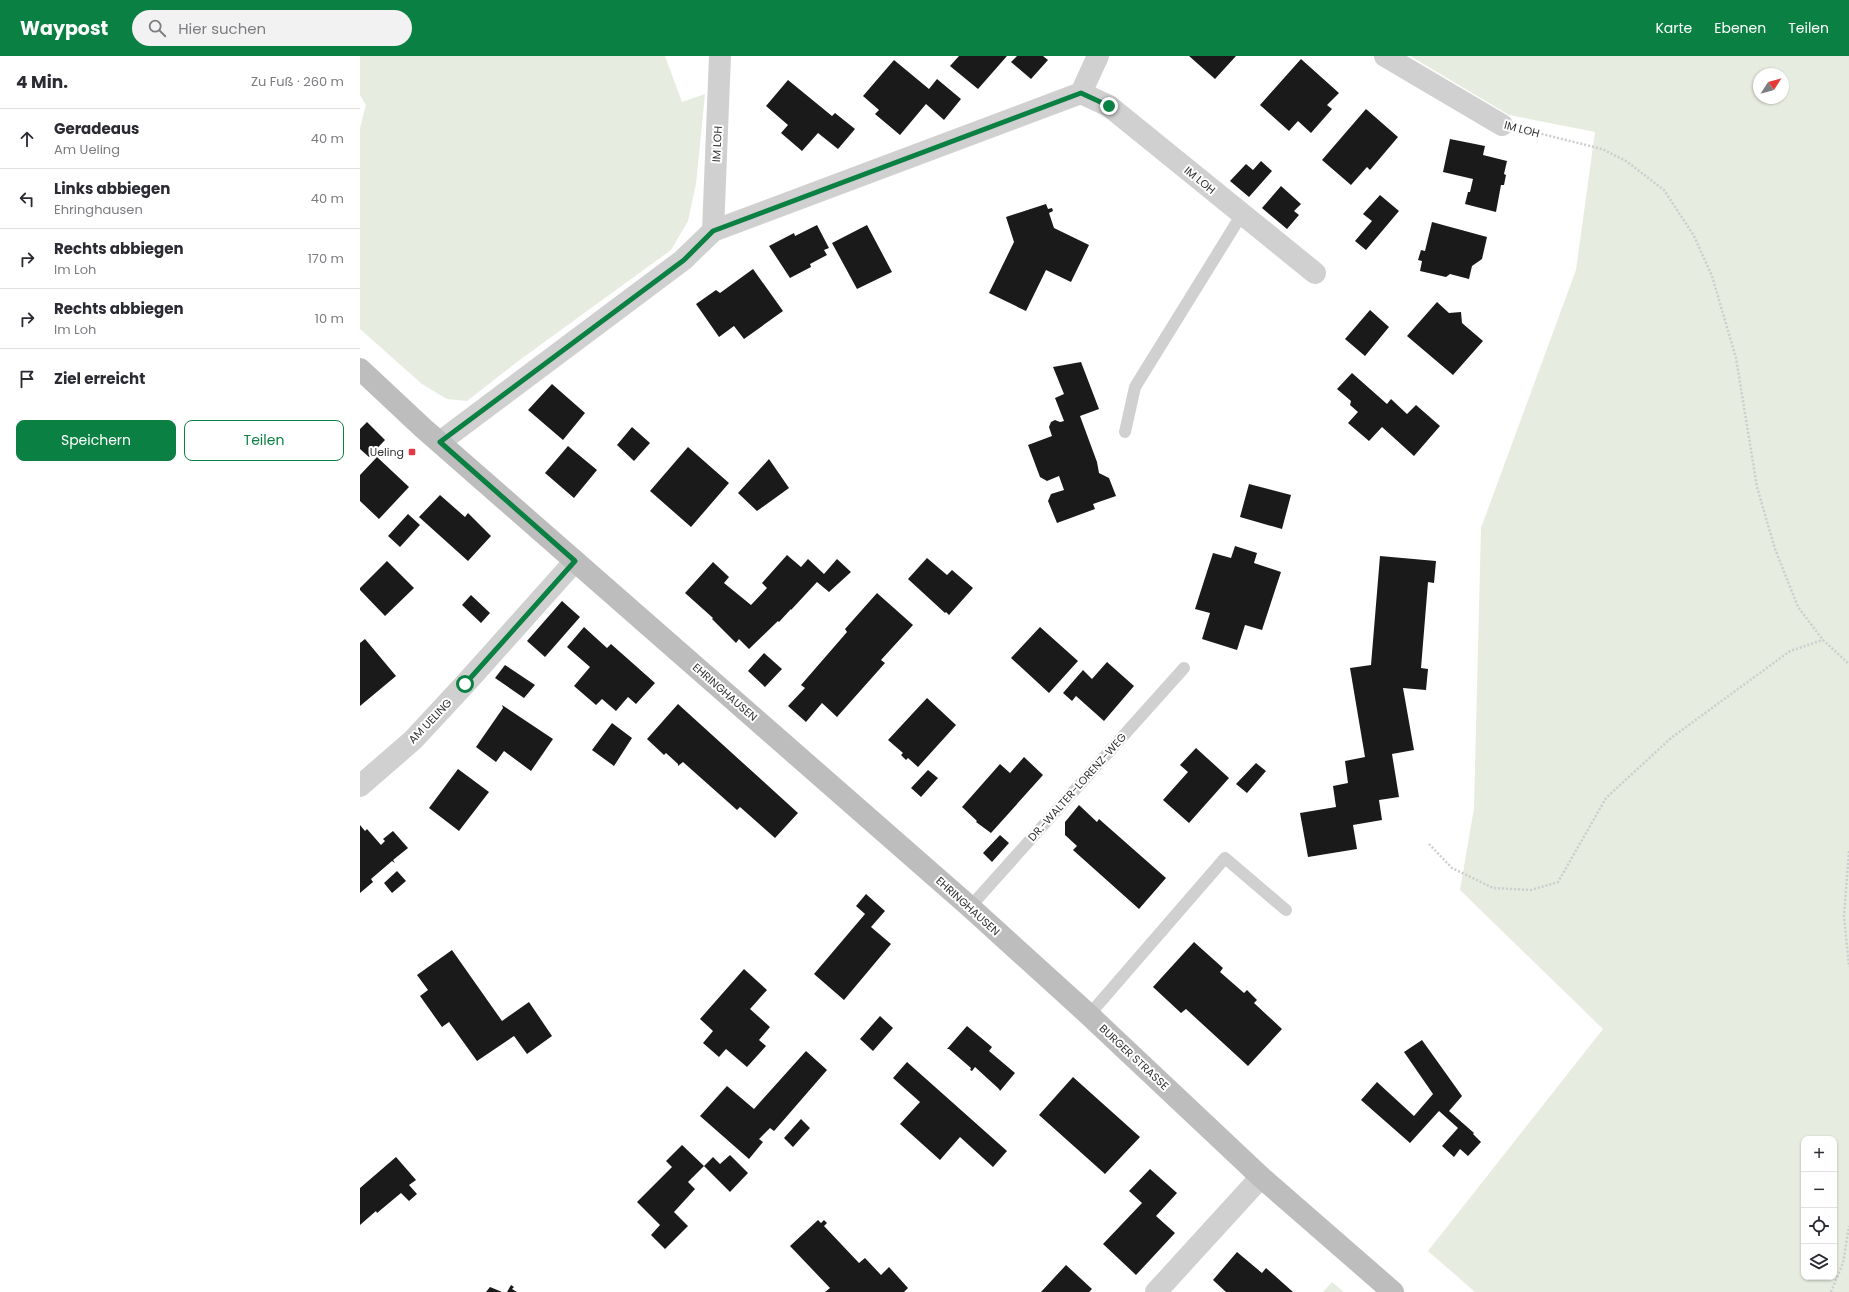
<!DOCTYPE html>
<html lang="de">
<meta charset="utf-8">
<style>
body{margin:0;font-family:Poppins,sans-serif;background:#f2f2f3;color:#2b2b33}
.controls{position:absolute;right:12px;bottom:12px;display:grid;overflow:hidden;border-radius:8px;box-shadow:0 1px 3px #0004}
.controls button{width:36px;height:36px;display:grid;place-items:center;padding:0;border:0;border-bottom:1px solid #e1e1e2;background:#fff;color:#2b2b33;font:20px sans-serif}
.compass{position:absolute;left:1393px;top:12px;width:36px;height:36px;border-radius:50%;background:#fff;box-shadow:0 1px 3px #0004;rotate:54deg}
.stop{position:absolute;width:12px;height:12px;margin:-9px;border:3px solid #0b8043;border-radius:50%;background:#fff}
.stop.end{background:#0b8043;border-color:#fff;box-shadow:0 1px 4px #0008}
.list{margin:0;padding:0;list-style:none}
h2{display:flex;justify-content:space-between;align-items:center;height:52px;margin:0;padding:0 16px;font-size:17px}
h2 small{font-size:13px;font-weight:400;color:#7c7c81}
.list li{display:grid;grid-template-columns:26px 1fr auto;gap:12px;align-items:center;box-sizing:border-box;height:60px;padding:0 16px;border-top:1px solid #e1e1e2}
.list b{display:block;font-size:15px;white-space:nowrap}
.list p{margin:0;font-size:13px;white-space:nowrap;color:#7c7c81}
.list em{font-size:13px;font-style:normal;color:#7c7c81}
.actions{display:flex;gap:8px;padding:12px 16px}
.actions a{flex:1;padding:9px 0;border:1px solid #0b8043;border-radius:8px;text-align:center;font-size:14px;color:#0b8043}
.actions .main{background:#0b8043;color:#fff}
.icon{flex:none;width:22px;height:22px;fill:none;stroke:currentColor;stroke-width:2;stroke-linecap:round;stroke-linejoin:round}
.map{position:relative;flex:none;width:1489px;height:1236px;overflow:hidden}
header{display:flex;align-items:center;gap:24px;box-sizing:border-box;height:56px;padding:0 20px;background:#0b8043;color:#fff}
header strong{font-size:19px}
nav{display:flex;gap:22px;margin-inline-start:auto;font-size:14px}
.search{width:280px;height:36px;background:#f2f2f3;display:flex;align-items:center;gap:10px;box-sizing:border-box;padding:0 14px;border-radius:22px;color:#7c7c81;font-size:15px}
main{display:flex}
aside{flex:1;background:#fff}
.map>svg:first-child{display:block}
.green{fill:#e6ecdf;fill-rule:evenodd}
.building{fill:#1a1a1a}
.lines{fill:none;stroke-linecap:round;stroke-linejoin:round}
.path{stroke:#cdcdcd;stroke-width:2.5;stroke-dasharray:2 2;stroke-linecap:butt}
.service{stroke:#d0d0d0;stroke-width:12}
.minor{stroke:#d0d0d0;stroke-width:22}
.secondary{stroke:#bdbdbd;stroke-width:22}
.route{stroke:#0b8043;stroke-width:5}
.poi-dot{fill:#e63946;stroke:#fff;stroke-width:1.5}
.labels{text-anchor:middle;stroke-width:4;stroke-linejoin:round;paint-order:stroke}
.street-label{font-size:11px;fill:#333;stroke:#fff}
.poi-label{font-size:11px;fill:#333;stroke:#fff;text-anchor:end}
</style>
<header>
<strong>Waypost</strong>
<div class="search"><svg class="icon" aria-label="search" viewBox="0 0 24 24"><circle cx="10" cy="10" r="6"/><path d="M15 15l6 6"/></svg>Hier suchen</div>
<nav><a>Karte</a><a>Ebenen</a><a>Teilen</a></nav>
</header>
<main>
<aside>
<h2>4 Min.<small>Zu Fuß · 260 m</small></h2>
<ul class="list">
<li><svg class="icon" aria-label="ahead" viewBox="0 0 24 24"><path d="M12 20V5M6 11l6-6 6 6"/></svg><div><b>Geradeaus</b><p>Am Ueling</p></div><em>40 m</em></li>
<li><svg class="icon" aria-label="left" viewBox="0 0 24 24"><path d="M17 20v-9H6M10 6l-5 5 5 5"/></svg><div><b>Links abbiegen</b><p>Ehringhausen</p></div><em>40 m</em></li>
<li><svg class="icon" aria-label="right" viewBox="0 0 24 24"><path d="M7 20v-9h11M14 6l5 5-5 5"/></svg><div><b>Rechts abbiegen</b><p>Im Loh</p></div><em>170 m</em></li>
<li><svg class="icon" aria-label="right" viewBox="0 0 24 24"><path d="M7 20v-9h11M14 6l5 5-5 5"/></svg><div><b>Rechts abbiegen</b><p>Im Loh</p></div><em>10 m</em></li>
<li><svg class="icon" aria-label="arrive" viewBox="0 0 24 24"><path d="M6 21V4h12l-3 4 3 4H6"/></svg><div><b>Ziel erreicht</b></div></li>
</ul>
<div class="actions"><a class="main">Speichern</a><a>Teilen</a></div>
</aside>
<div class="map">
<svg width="1489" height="1236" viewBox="0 0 1489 1236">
<rect width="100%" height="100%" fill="#fff"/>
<path class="green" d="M 0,0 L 305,0 L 322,46 L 345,38 L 336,128 L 328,165 L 311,194 L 161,303 L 107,345 L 87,343 L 62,328 L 0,273 L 0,72 L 6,49 L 0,39 Z
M 1050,0 L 1489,0 L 1489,1236 L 1115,1236 L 1068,1195 L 1243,973 L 1100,834 L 1114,752 L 1121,472 L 1216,214 L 1235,76 L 1149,59 ZM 1399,18 L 1423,18 L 1423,42 L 1399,42 ZM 1444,1083 L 1474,1083 L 1474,1221 L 1444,1221 Z
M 972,1226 L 984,1236 L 963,1236 Z"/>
<path class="building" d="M 599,0 L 647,0 L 618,33 L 590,10 Z
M 657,0 L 683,0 L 688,4 L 671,23 L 651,6 Z
M 829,0 L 876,0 L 855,23 Z
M 941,3 L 979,37 L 967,49 L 972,53 L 951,77 L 938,65 L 929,75 L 900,49 Z
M 534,4 L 569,33 L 577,23 L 601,43 L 584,64 L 566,48 L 540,79 L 515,58 L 519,54 L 503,40 Z
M 428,24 L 472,60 L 475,57 L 495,73 L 478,93 L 458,77 L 442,95 L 421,77 L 428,69 L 406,50 Z
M 1006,53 L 1038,81 L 1010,114 L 1007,111 L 991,129 L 962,104 Z
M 1090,83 L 1125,90 L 1123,99 L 1147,105 L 1144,118 L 1146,119 L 1144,129 L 1141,129 L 1136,156 L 1105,148 L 1108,136 L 1110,136 L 1113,123 L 1083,116 Z
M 901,105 L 912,115 L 889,141 L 870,125 L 886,108 L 893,114 Z
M 921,130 L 941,148 L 934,155 L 939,159 L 927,173 L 902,152 Z
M 1020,139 L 1039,155 L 1006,194 L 995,185 L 1012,165 L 1003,158 Z
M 686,148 L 688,153 L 692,152 L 693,155 L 689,157 L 694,172 L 729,189 L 711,226 L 686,214 L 666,255 L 629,237 L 654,186 L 646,161 Z
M 1072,166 L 1127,181 L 1122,203 L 1112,210 L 1109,223 L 1090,218 L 1086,221 L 1060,215 L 1062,205 L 1058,204 L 1061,194 L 1065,195 Z
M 457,169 L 469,192 L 464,194 L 467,199 L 450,208 L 451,211 L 430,222 L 409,190 L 434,177 L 435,180 Z
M 507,169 L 532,216 L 497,233 L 472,187 Z
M 393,213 L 423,255 L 384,283 L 374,270 L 359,281 L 336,248 L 356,234 L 360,237 Z
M 1077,246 L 1089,257 L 1101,256 L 1102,267 L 1123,285 L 1093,319 L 1047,280 Z
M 1010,254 L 1029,271 L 1005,300 L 985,283 Z
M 721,306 L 739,353 L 720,360 L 737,406 L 739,417 L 749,422 L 756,440 L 733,448 L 735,453 L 697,467 L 688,445 L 691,438 L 704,434 L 699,420 L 687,425 L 680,421 L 668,389 L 692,380 L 689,371 L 691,366 L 695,364 L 700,366 L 704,365 L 695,342 L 704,338 L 693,311 Z
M 992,317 L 1027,348 L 1031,343 L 1047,358 L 1056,349 L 1080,370 L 1054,400 L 1022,371 L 1009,385 L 988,367 L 998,356 L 990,349 L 991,345 L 977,333 Z
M 192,328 L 225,357 L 203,384 L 168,354 Z
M 7,366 L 25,384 L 9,401 L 0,393 L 0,373 Z
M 272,371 L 290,387 L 274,405 L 257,389 Z
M 208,390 L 237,414 L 214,442 L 185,417 Z
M 328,391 L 369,427 L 331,471 L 290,435 Z
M 17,401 L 49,431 L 19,463 L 0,445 L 0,419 Z
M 409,403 L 429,432 L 397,455 L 378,437 Z
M 889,428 L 931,439 L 922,473 L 880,461 Z
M 80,439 L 105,461 L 108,457 L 131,480 L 108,505 L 59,461 Z
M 48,458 L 60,469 L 40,491 L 28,480 Z
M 875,490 L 897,497 L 894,507 L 921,516 L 902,574 L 885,569 L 877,594 L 842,583 L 850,557 L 835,553 L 853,497 L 871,502 Z
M 427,499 L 441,511 L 448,503 L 464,518 L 477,503 L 491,516 L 469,536 L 457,526 L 431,554 L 431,553 L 419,566 L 418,565 L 389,593 L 379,583 L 376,587 L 352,563 L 353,562 L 325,537 L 353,506 L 369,521 L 364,527 L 391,549 L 407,532 L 402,527 Z
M 1020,500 L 1076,505 L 1074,527 L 1068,526 L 1061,612 L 1068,613 L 1066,634 L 1043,632 L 1054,694 L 1032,698 L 1039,741 L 1019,744 L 1022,764 L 993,769 L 997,793 L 948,801 L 940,757 L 976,751 L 973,730 L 988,727 L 985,705 L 1005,701 L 990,612 L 1011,609 Z
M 567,502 L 587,519 L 592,514 L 613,532 L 589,559 L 586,556 L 585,557 L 548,523 Z
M 27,505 L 54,532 L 25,560 L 0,534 L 0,532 Z
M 517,537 L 553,569 L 521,604 L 525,607 L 477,661 L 462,647 L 446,666 L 428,650 L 445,632 L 441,629 L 487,576 L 485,573 Z
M 111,539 L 130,557 L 121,567 L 102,549 Z
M 202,545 L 220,561 L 185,601 L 167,585 Z
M 224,571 L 247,592 L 251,588 L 295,627 L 276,648 L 268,641 L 256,655 L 242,643 L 236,649 L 214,630 L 230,611 L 207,591 Z
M 680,571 L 718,605 L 689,637 L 651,602 Z
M 5,583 L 36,620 L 0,650 L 0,587 Z
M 404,597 L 422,613 L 405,631 L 388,615 Z
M 747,606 L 774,630 L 744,665 L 716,640 L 712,645 L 703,637 L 723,614 L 732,623 Z
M 145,609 L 175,629 L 164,642 L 135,622 Z
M 567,642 L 596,669 L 558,711 L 548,702 L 546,704 L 541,699 L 543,697 L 528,684 Z
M 318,648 L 438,757 L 415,782 L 380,751 L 377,754 L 323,706 L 318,710 L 318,708 L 306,697 L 304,699 L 287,683 Z
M 142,649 L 193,683 L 171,715 L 144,695 L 136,706 L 116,691 L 143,652 Z
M 252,667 L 272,682 L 254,710 L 232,694 Z
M 836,692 L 869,722 L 829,767 L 803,744 L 828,716 L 820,709 Z
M 664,701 L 683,719 L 631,777 L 616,766 L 617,765 L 602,751 L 640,708 L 650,717 Z
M 896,707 L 906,715 L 887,737 L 876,728 Z
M 98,713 L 129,736 L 99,775 L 69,752 Z
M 568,714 L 578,722 L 561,741 L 551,732 Z
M 719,749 L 737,766 L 739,763 L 806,822 L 779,853 L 713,794 L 717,790 L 705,779 L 705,766 Z
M 0,769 L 5,775 L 7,773 L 21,789 L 25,785 L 23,783 L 33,775 L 48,792 L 33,804 L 35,807 L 32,805 L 11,823 L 13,826 L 0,837 Z
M 640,779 L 649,787 L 632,806 L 623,797 Z
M 37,815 L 46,825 L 32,837 L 24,827 Z
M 506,838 L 525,855 L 511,871 L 531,888 L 484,944 L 454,918 L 505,858 L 496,850 Z
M 834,886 L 863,912 L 860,916 L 884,937 L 887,934 L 897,944 L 894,947 L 922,973 L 888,1010 L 826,953 L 821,957 L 793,931 Z
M 92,894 L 142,965 L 169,946 L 192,980 L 167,998 L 154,980 L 117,1005 L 89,966 L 82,971 L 60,940 L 68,934 L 57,919 Z
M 384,913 L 407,934 L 390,953 L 410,971 L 399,984 L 406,990 L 387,1011 L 366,993 L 359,1001 L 343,987 L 353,975 L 340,963 Z
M 520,960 L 533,972 L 513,995 L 500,983 Z
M 607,970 L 632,991 L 629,995 L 655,1017 L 640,1035 L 639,1033 L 615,1011 L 612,1015 L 610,1014 L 611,1012 L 589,993 L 587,993 Z
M 1062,984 L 1102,1040 L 1089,1055 L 1114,1077 L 1113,1078 L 1121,1086 L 1108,1100 L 1100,1093 L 1094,1101 L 1082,1090 L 1098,1072 L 1079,1055 L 1050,1087 L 1001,1044 L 1017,1026 L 1054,1060 L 1073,1038 L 1044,996 Z
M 446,995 L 467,1014 L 415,1074 L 414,1075 L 410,1072 L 399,1083 L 403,1086 L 389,1103 L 340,1060 L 367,1030 L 394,1053 Z
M 547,1006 L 647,1095 L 633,1111 L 600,1081 L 580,1104 L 540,1068 L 560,1046 L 533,1022 Z
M 713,1021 L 780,1081 L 745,1118 L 679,1059 Z
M 441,1063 L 450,1072 L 433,1091 L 424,1082 Z
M 322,1089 L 344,1110 L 328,1126 L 335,1133 L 314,1156 L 328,1170 L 305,1193 L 291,1179 L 300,1169 L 277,1146 L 312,1111 L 306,1105 Z
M 370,1099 L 388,1117 L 370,1136 L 344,1110 L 353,1101 L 360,1108 Z
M 36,1101 L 56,1124 L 49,1129 L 57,1138 L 49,1145 L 41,1137 L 17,1157 L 16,1155 L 0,1169 L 0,1132 Z
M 790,1113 L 817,1137 L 796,1160 L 815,1177 L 776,1219 L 743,1188 L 782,1147 L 769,1135 Z
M 458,1164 L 461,1167 L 464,1164 L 467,1167 L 464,1170 L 499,1207 L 505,1202 L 521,1219 L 529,1211 L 548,1232 L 544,1236 L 465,1236 L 470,1232 L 430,1190 Z
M 877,1196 L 902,1217 L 906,1212 L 933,1236 L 866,1236 L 853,1224 Z
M 706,1209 L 732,1233 L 729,1236 L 681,1236 Z
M 151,1229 L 154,1231 L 152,1233 L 157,1236 L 147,1236 Z
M 130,1231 L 142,1236 L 126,1236 Z"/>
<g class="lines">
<path class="path" d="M 1166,74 L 1242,93 L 1266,105 L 1304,134 L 1334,180 L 1352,220 L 1376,302 L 1397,431 L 1415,493 L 1438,551 L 1463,584 L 1489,608
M 1069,788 L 1092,812 L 1133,832 L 1171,834 L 1198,826 L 1246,742 L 1311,682 L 1430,595 L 1463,584
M 1489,795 L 1484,860 L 1489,911
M 1471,1236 L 1483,1207 L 1489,1170"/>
<path class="service" d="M 765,376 L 775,331 L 882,158
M 610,851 L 824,612
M 729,959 L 865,802 L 926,854"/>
<path class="minor" d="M 1025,0 L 1142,69
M 721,37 L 738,0
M 353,175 L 721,37 L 749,50 L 955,217
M 80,386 L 323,204 L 353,175 L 360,0
M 0,730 L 53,684 L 105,628 L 215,505
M 796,1236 L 901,1121"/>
<path class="secondary" d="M 0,313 L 63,372 L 610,851 L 729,959 L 901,1121 L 1033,1236"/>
</g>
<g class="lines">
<path class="route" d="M 105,628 L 215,505 L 80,386 L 324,204 L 353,175 L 721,37 L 749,50"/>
</g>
<rect class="poi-dot" x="48" y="392" width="8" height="8" rx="2"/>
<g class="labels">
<g class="street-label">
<text transform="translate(1162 73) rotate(15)" y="4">IM LOH</text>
<text transform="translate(357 88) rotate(-87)" y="4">IM LOH</text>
<text transform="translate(840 124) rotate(39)" y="4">IM LOH</text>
<text transform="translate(365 636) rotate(41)" y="4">EHRINGHAUSEN</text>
<text transform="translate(70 665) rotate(-46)" y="4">AM UELING</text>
<text transform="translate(717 731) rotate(-48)" y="4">DR.-WALTER-LORENZ-WEG</text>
<text transform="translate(608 850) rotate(42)" y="4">EHRINGHAUSEN</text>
<text transform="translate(774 1001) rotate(43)" y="4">BURGER STRASSE</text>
</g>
<g class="poi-label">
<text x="44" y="400">Ueling</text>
</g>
</g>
</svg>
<div class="controls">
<button>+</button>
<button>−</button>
<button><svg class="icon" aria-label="locate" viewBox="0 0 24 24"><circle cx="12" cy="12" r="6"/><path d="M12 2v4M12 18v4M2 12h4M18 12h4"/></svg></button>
<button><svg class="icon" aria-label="layers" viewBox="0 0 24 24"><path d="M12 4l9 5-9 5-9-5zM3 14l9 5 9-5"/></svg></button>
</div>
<svg class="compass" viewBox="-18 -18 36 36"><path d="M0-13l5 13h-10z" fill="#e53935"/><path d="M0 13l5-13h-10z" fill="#7c7c81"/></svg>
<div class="stop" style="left:105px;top:628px"></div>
<div class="stop end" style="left:749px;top:50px"></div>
</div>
</main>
